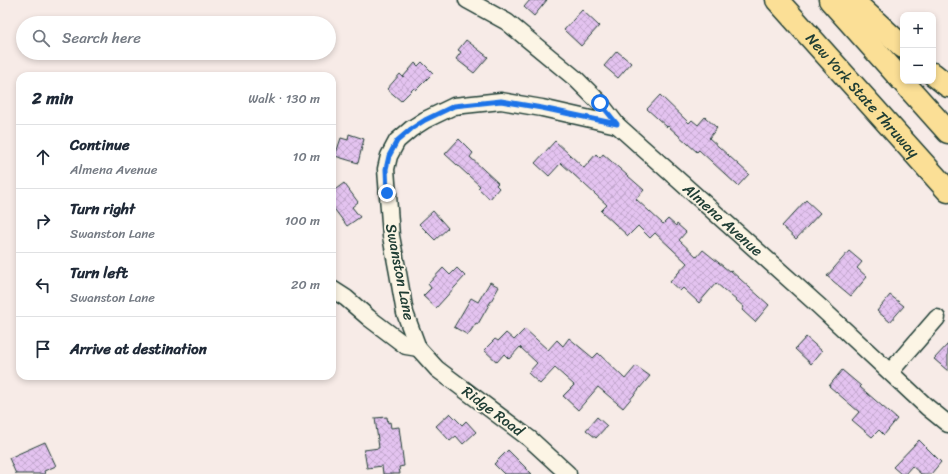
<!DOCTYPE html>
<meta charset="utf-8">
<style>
body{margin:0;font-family:Sriracha,sans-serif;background:#f6f6f7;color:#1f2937}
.controls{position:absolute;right:12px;top:12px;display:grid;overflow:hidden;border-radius:8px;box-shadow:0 2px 6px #0003}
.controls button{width:36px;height:36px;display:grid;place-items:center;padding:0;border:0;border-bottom:1px solid #e0e1e3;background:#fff;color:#1f2937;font:20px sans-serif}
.stop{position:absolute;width:12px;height:12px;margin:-9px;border:3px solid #1a73e8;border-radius:50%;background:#fff}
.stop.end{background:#1a73e8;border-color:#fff;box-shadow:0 1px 4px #0008}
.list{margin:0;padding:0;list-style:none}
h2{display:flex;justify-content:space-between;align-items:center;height:52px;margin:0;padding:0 16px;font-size:17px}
h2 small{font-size:13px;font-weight:400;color:#747a83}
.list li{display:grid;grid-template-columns:26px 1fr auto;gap:12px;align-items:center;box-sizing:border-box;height:64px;padding:0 16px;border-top:1px solid #e0e1e3}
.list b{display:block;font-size:15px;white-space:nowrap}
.list p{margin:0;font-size:13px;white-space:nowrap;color:#747a83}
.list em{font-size:13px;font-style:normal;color:#747a83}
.icon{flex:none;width:22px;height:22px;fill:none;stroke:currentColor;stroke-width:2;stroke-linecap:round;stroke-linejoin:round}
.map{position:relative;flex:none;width:948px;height:474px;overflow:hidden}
.search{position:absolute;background:#fff;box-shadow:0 2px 6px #0003;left:16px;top:16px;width:320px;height:44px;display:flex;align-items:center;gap:10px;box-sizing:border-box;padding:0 14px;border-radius:22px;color:#747a83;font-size:15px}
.panel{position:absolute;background:#fff;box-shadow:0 2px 6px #0003;left:16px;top:72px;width:320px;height:308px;border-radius:12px}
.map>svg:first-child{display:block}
.building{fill:url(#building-cross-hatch);stroke:#1f3d34}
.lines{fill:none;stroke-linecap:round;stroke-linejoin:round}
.minor-casing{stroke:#1f3d34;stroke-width:19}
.motorway-casing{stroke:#1f3d34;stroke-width:25}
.minor{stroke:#fcf5e5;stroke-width:16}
.motorway{stroke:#fbdf96;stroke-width:22}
.route{stroke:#1a73e8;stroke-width:5}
.labels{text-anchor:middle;stroke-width:3.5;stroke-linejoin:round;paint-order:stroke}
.street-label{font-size:15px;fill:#1f3d34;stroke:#fcf5e5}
</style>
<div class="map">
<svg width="948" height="474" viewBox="0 0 948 474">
<defs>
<pattern id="building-cross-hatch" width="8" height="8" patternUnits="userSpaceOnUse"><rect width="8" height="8" fill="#e4c3f0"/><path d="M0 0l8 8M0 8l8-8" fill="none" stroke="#c3a8ce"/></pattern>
</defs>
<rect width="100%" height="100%" fill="#f7ebe7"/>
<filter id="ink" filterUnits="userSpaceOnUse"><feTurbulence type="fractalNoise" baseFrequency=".025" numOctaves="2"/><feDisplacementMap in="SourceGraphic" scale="8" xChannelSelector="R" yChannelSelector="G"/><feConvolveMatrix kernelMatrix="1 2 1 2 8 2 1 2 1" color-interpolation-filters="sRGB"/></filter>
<g filter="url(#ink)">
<path class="building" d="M 530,0 L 547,0 L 534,16 L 524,7 Z
M 582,10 L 599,26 L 581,46 L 564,30 Z
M 466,40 L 488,57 L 474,73 L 456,59 L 461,52 L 458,50 Z
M 617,51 L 631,63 L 618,78 L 604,66 Z
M 422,62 L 433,73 L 416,90 L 414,88 L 401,101 L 387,89 L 400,74 L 403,77 L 415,63 L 418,66 Z
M 660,95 L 689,123 L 692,120 L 698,125 L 705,117 L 717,128 L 709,138 L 749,174 L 738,186 L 699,150 L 697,152 L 668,126 L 667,127 L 647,109 Z
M 349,134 L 364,139 L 358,163 L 335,156 L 341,138 L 348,140 Z
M 459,139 L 473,153 L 470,157 L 498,183 L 496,185 L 499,188 L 490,199 L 478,188 L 480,186 L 445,154 Z
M 555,141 L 584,168 L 596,154 L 600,158 L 603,154 L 644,190 L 636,199 L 663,224 L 668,219 L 676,226 L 677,224 L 686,232 L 679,240 L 697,257 L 703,250 L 729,271 L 730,270 L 769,305 L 755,322 L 742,310 L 744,307 L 716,283 L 699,303 L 683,288 L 680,291 L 670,282 L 687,263 L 655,233 L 650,238 L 638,226 L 628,236 L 601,211 L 607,205 L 561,163 L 549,176 L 535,163 Z
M 344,183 L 358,202 L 352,207 L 360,217 L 347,226 L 332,206 L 332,192 Z
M 806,200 L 820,213 L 796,239 L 782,226 Z
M 433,211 L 448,228 L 435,240 L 419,224 Z
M 849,251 L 862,262 L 857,268 L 867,277 L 851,296 L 827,276 Z
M 443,268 L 450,275 L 457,268 L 465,276 L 436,308 L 423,296 L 431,288 L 428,284 Z
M 490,282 L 499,287 L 478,324 L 476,323 L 468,335 L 454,327 L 471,298 L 478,302 Z
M 890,295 L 904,306 L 890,322 L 877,311 Z
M 525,329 L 548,350 L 557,340 L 563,346 L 569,338 L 593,358 L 598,353 L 625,379 L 636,366 L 650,376 L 623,408 L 598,387 L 578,410 L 563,396 L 574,385 L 555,368 L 540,384 L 528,373 L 537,363 L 520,347 L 509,359 L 504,354 L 497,362 L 484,350 L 495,339 L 498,341 L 506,333 L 514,340 Z
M 806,337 L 822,351 L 811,364 L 795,349 Z
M 948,344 L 948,371 L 934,359 Z
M 842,370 L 861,386 L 860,387 L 897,419 L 884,435 L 879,430 L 872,437 L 852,420 L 859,412 L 829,386 Z
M 450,413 L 462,425 L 466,421 L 476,432 L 463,444 L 456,436 L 450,441 L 436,426 Z
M 387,417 L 388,423 L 390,422 L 391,428 L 399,427 L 404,466 L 399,467 L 400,474 L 383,474 L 382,466 L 367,468 L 364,450 L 379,448 L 375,418 Z
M 597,417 L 607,426 L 596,438 L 586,430 Z
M 919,440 L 941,462 L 931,474 L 921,474 L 912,466 L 905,474 L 901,474 L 893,467 Z
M 45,442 L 56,466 L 44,471 L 45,474 L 16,474 L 9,458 Z
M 508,450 L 532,474 L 504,474 L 494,464 Z"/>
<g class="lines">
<defs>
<g id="minor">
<path id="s1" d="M 467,0 L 507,22 L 576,79 L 600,103 L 617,125 L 819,306 L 927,407 L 948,424"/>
<path d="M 332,289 L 346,298 L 369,318 L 406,346 L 418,348"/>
<path d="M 890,372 L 937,318"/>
<path d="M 568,474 L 530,439 L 437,369 L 418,348 L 405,313 L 398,273 L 391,236 L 386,169 L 389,156 L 397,141 L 411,129 L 425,120 L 454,106 L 501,101 L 542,108 L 617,125"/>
</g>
<g id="motorway">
<path id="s2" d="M 777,0 L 948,191"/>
<path d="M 830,0 L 948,132"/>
<path d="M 852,0 L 903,47"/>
<path d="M 933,74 L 948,86"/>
</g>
</defs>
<use href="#minor" class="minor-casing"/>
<use href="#motorway" class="motorway-casing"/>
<use href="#minor" class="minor"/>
<use href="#motorway" class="motorway"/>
</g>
</g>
<g class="lines" filter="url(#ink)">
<path class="route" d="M 387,193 L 386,169 L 389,156 L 397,141 L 411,129 L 425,120 L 454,106 L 501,101 L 542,108 L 617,124 L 600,103"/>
</g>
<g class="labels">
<g class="street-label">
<text dy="5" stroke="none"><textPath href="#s2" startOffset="128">New York State Thruway</textPath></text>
<text dy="5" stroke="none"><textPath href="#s1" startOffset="339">Almena Avenue</textPath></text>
<text transform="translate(400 272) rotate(79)" y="5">Swanston Lane</text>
<text transform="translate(493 411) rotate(37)" y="5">Ridge Road</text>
</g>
</g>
</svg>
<div class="controls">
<button>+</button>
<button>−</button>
</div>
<div class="stop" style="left:600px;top:103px"></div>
<div class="stop end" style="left:387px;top:193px"></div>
<div class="search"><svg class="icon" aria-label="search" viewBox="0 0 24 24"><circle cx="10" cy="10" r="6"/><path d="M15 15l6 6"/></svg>Search here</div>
<section class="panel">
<h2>2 min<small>Walk · 130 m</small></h2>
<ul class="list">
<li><svg class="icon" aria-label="ahead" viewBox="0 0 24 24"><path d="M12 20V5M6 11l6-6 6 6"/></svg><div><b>Continue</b><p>Almena Avenue</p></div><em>10 m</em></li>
<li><svg class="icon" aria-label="right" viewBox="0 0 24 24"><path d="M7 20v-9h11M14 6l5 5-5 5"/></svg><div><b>Turn right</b><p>Swanston Lane</p></div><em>100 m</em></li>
<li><svg class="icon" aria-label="left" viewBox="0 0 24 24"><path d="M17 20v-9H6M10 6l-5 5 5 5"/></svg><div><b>Turn left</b><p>Swanston Lane</p></div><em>20 m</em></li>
<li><svg class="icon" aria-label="arrive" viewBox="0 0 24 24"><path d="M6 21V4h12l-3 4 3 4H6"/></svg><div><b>Arrive at destination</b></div></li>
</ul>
</section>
</div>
